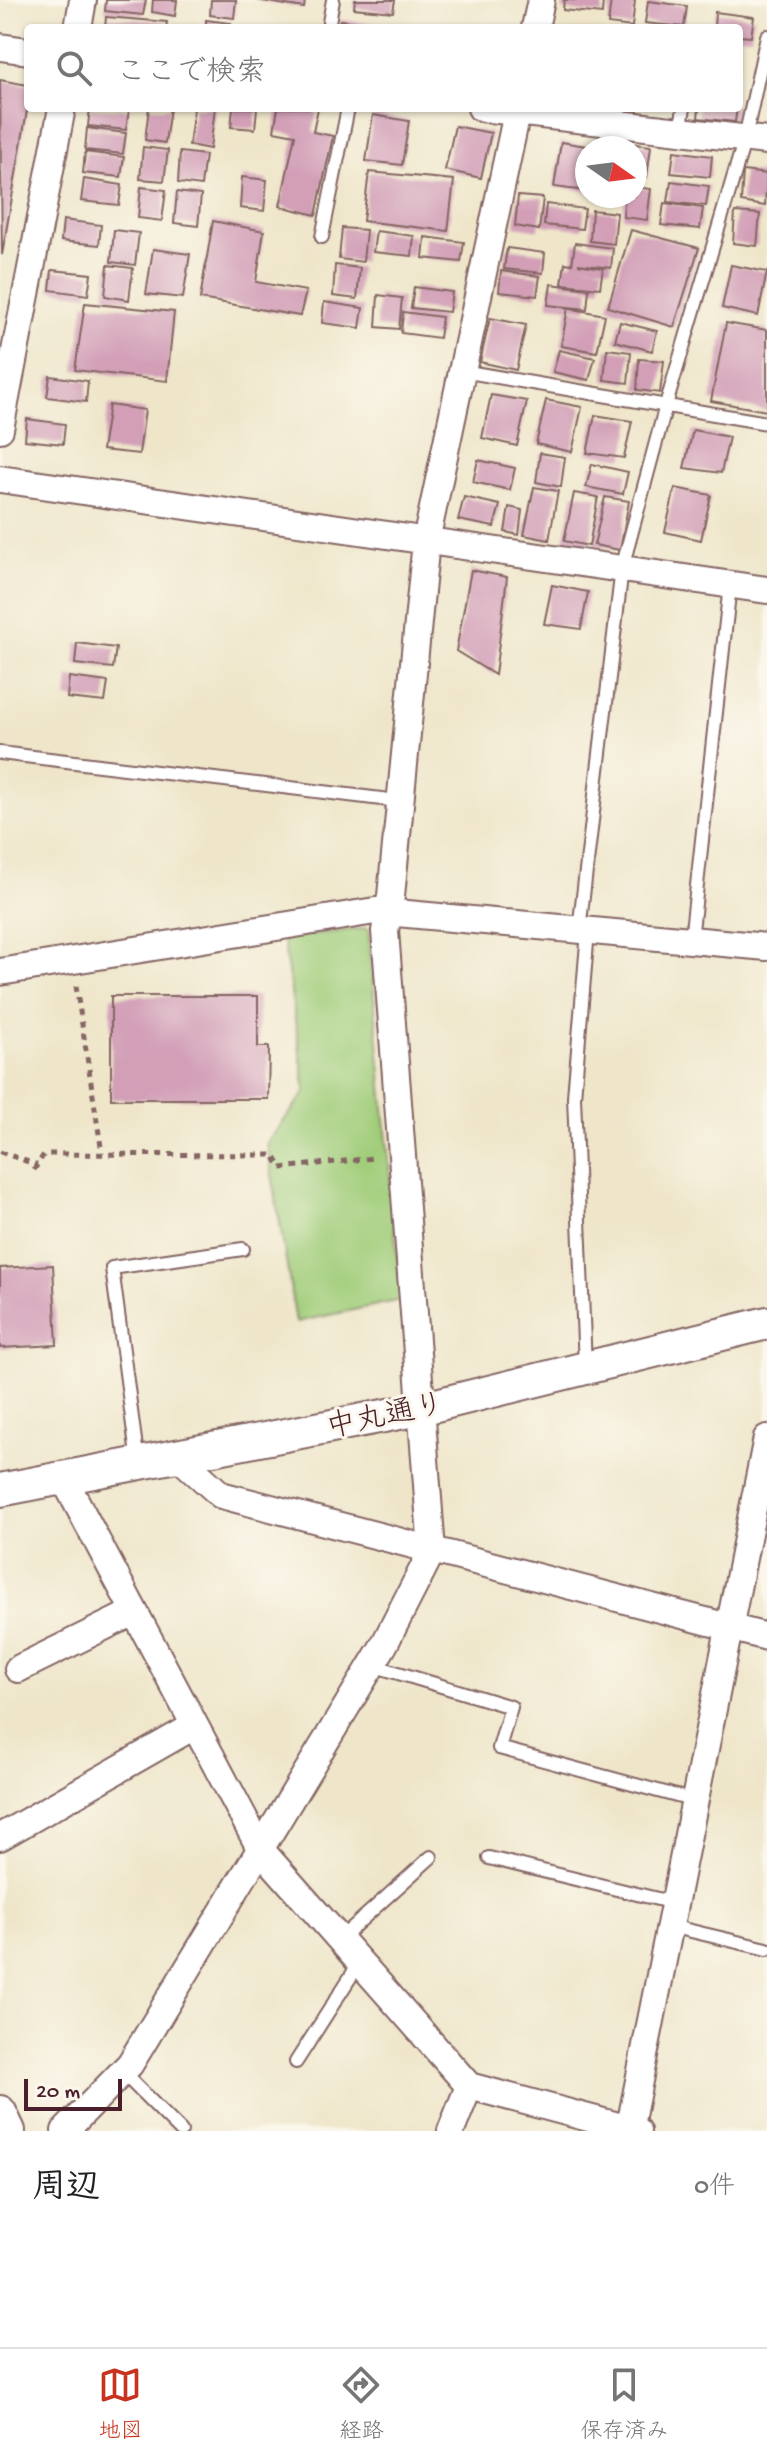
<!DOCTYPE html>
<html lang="ja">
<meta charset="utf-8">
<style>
body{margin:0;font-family:"Gochi Hand","Klee One",sans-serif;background:#f2f2f2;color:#202124}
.compass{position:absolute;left:575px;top:136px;width:72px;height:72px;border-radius:50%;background:#fff;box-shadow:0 2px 6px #0004;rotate:104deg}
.scale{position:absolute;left:24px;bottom:20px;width:98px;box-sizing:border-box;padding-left:8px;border:4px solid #4a1f2b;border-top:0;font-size:22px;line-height:28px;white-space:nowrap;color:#4a1f2b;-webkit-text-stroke:6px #fbf7ec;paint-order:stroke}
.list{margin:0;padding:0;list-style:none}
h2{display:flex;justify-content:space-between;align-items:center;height:104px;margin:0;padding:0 32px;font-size:34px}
h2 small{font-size:26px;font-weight:400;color:#757577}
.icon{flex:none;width:44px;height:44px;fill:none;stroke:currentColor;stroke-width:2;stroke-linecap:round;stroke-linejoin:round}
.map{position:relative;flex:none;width:767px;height:2131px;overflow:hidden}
.search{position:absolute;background:#fff;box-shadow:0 2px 6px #0004;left:24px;right:24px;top:24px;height:88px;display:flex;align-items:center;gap:20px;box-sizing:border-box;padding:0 28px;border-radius:8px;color:#757577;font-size:30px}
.sheet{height:216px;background:#fff}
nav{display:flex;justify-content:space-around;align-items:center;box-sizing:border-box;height:112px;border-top:2px solid #e0e0e0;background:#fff;font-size:22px;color:#757577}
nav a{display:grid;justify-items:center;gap:4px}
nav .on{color:#c8321e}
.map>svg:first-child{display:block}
.green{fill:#a1cd7a;stroke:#767652;stroke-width:2}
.building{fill:#d29fb7}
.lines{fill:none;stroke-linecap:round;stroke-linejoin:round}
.service-casing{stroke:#846563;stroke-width:16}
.minor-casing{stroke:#846563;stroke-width:30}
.tertiary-casing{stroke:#846563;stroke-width:36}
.path{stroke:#846563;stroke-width:5;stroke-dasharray:6 6;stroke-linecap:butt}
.service{stroke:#fff;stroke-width:12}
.minor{stroke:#fff;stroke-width:26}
.tertiary{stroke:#fff;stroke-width:32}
.labels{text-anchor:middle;stroke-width:6;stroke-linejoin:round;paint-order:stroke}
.street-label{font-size:30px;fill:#4a1f2b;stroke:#fbf7ec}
</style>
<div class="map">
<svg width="767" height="2131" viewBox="0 0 767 2131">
<rect width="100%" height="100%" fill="#fbf7ec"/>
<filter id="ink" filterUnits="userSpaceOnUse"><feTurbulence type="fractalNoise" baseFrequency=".0125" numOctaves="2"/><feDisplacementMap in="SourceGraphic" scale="16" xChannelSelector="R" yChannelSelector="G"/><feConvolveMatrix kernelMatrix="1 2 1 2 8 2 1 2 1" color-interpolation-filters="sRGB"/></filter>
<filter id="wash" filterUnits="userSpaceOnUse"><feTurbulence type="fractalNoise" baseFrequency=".006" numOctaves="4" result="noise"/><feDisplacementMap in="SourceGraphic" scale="32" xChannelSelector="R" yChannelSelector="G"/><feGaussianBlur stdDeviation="1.8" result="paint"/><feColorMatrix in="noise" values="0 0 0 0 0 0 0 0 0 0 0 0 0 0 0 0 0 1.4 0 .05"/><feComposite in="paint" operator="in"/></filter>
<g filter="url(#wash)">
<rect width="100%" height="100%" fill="#efe6ca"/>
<path class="green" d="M 368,928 L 401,1300 L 296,1322 L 267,1143 L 306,1092 L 283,938 Z"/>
<g id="blocks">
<path class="building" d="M 106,0 L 146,0 L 143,15 L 105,11 Z
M 153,0 L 177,0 L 175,16 L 152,12 Z
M 211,0 L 236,0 L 234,18 L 210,15 Z
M 256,0 L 305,0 L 304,8 Z
M 355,0 L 395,0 L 393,12 L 354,8 Z
M 564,0 L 603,0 L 602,14 L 563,10 Z
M 611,0 L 635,0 L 632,27 L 608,24 Z
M 648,1 L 687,6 L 684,27 L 645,23 Z
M 715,12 L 754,17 L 751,37 L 739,36 L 739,28 L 714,28 Z
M 106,17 L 167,22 L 166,28 L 105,28 Z
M 206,20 L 231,23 L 230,28 L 206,28 Z
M 340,20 L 396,26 L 396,28 L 339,28 Z
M 0,80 L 28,85 L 28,105 L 2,255 Z
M 90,108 L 129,110 L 126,130 L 88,126 Z
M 149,108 L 170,108 L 165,143 L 145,140 Z
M 194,108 L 215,108 L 210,149 L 189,145 Z
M 233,108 L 257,108 L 255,129 L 231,127 Z
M 278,108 L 318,108 L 313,132 L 333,136 L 316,215 L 280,206 L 295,135 L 274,131 Z
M 699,108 L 737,108 L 735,122 L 698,118 Z
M 373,115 L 409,121 L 402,165 L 366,161 Z
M 455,126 L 491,133 L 481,178 L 445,170 Z
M 87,128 L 126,133 L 123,154 L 85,150 Z
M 561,142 L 587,146 L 587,191 L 554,187 Z
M 627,143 L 651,146 L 647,177 L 635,175 L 635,148 L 626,148 Z
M 143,147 L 168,150 L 164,181 L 140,179 Z
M 674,151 L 712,156 L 710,177 L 671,173 Z
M 85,152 L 124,157 L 121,177 L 83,173 Z
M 180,152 L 205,155 L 201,186 L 178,183 Z
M 743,171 L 767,174 L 765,206 L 741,202 Z
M 369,172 L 454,180 L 448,231 L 363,221 Z
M 242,177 L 267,180 L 264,211 L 240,208 Z
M 84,179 L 122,185 L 119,205 L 81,201 Z
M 671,181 L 709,186 L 706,206 L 668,202 Z
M 141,187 L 166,190 L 162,221 L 138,218 Z
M 635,187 L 651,189 L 647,220 L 623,217 L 625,196 L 635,196 Z
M 177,192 L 201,195 L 198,226 L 174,223 Z
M 518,196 L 543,198 L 539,230 L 515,226 Z
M 664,203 L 703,208 L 700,229 L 661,225 Z
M 546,204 L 585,209 L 582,229 L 544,225 Z
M 592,210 L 617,213 L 614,244 L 590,241 Z
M 735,212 L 760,214 L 757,246 L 733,243 Z
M 63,220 L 101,225 L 99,245 L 61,241 Z
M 213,221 L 264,231 L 256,282 L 306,291 L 300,316 L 200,299 Z
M 342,228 L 366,230 L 363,262 L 339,259 Z
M 114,230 L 139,233 L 135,265 L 111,262 Z
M 631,230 L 699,248 L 674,327 L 608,307 Z
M 376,231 L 414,236 L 412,256 L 373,252 Z
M 425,237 L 464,242 L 461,262 L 423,258 Z
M 575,243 L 613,248 L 611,268 L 578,264 L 603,268 L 600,288 L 562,284 L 565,263 L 572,264 Z
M 507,248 L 545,253 L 543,273 L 504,269 Z
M 153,249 L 190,254 L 183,298 L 146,294 Z
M 108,265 L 133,268 L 129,300 L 105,296 Z
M 335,265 L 360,268 L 357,299 L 333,296 Z
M 731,265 L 767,272 L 758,316 L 722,308 Z
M 52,270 L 91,274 L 88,295 L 50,290 Z
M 501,271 L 540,276 L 537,296 L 499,292 Z
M 551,284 L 589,289 L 587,309 L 548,305 Z
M 414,287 L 452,292 L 449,312 L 411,308 Z
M 378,295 L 402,298 L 399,329 L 376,327 Z
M 324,302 L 363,308 L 360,328 L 322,323 Z
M 85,303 L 174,312 L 167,381 L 75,370 Z
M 568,308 L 605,315 L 597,352 L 561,346 Z
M 403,312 L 442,317 L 439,338 L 401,333 Z
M 490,318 L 526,325 L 516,370 L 480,362 Z
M 620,322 L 657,331 L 652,351 L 615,341 Z
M 726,323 L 767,330 L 767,411 L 711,401 Z
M 607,349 L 631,352 L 628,383 L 604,380 Z
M 559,350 L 595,358 L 589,380 L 553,372 Z
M 639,359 L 664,361 L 660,393 L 637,390 Z
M 50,376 L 88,381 L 86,402 L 47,397 Z
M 491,395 L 527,401 L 517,446 L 482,438 Z
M 546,400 L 582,407 L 572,452 L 536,444 Z
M 109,405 L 145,410 L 139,454 L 102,450 Z
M 595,415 L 632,421 L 624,458 L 587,453 Z
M 27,419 L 65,424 L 63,444 L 25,440 Z
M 693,430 L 729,437 L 721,473 L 684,468 Z
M 540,453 L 565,457 L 561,487 L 536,482 Z
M 478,460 L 515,468 L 510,490 L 473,482 Z
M 592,464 L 628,472 L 623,494 L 586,487 Z
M 534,487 L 558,491 L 549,540 L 524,535 Z
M 675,488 L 711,495 L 701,540 L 665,532 Z
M 574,493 L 598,497 L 589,546 L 564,541 Z
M 464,497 L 500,505 L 494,527 L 458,520 Z
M 605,497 L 629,501 L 620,550 L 594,545 Z
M 509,507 L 522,510 L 519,535 L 505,532 Z
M 471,570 L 507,577 L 495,675 L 456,651 Z
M 552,585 L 588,592 L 581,629 L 544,624 Z
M 77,643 L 116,648 L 113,668 L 75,664 Z
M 69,677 L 108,682 L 105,702 L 67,698 Z
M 111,996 L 258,996 L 258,1047 L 269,1047 L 268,1099 L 111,1099 Z
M 53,1265 L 57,1345 L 0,1348 L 0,1268 Z"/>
</g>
</g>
<g filter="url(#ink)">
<use href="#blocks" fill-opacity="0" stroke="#846563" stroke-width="2"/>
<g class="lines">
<defs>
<path id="service" d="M 328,28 L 333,0
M 680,131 L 684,108
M 322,237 L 348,108
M 462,371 L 767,423
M 0,753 L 398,801
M 579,930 L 622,568 L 666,405 L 745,138 L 767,36
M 691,940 L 730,585
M 585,1367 L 574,1097 L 588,931
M 138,1463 L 112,1268 L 243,1249
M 372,1665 L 511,1707 L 499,1748 L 695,1801
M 489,1858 L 674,1903
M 670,1926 L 767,1949
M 340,1939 L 431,1857
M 296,2062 L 360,1962
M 122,2072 L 181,2131"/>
<path id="minor" d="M 78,28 L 83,0
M 535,28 L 541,0
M 0,47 L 28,51
M 481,108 L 767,141
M 0,429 L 62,108
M 0,479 L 767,590
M 0,972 L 375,911 L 767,947
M 178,1456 L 221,1495 L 767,1637
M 63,1477 L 261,1850 L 469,2086 L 637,2131
M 18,1669 L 134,1612
M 0,1837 L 194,1726
M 65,2131 L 130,2064 L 384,1645 L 432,1551 L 385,931 L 391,896 L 426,541 L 518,108
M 451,2131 L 469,2086
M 629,2131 L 767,1438"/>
<path id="tertiary" d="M 0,1490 L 420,1409 L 767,1323
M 0,2112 L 9,2131"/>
</defs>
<use href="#service" class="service-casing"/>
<use href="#minor" class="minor-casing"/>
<use href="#tertiary" class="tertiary-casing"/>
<path class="path" d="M 76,986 L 102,1153
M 0,1152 L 37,1165
M 34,1170 L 44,1154 L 274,1155 L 281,1168 L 373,1158"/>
<use href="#service" class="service"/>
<use href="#minor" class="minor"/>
<use href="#tertiary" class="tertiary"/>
</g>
</g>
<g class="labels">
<g class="street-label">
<text transform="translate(385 1414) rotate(-12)" y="10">中丸通り</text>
</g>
</g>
</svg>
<svg class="compass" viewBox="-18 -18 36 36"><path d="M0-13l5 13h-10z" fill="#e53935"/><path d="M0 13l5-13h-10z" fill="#757577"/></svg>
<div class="scale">20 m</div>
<div class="search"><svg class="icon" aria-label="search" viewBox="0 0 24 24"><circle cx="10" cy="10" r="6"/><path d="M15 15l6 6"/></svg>ここで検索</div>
</div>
<section class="sheet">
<h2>周辺<small>0件</small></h2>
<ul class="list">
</ul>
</section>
<nav>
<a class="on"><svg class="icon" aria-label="map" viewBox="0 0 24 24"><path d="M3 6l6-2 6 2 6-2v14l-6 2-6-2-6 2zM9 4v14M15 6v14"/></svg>地図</a>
<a><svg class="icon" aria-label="directions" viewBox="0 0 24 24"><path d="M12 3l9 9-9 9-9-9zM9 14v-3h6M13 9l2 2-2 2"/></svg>経路</a>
<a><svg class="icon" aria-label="saved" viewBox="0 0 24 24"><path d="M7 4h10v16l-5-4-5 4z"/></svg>保存済み</a>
</nav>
